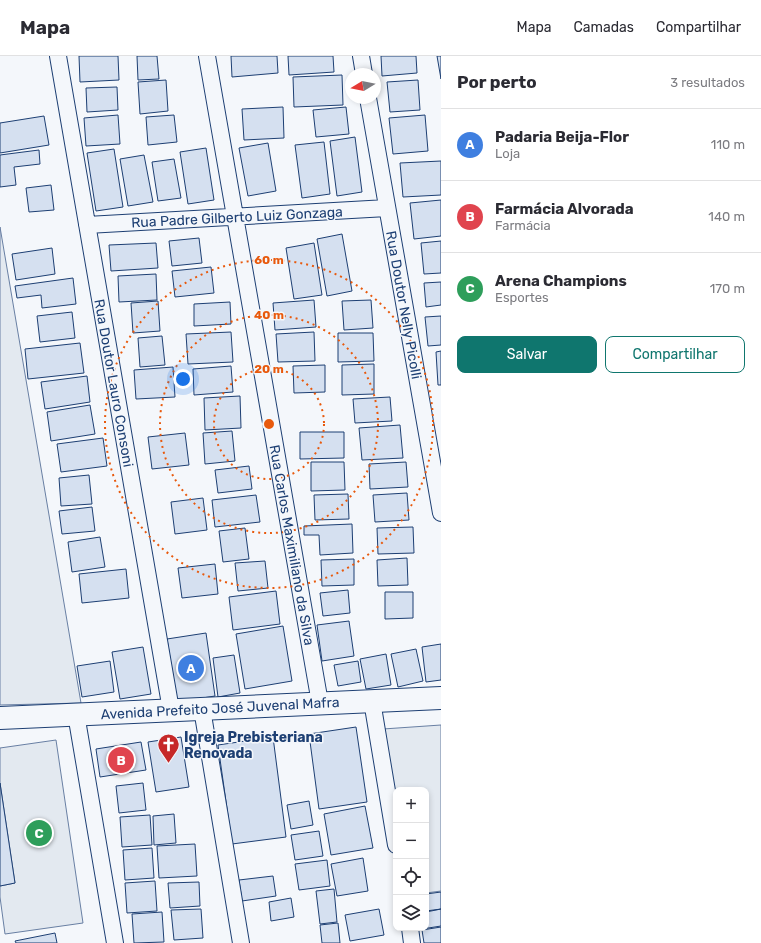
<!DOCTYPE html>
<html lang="pt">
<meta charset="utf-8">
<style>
body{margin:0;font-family:Rubik,sans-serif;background:#f2f2f3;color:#2b2b33}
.controls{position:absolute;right:12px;bottom:12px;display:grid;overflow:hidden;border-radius:8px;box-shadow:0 2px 6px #0003}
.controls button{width:36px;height:36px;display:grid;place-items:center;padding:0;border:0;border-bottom:1px solid #e1e1e2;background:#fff;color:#2b2b33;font:20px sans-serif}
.compass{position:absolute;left:345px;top:12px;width:36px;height:36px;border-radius:50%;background:#fff;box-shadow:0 2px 6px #0003;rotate:260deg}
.you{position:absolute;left:183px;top:323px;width:14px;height:14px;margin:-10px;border:3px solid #fff;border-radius:50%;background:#1a73e8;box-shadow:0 0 0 6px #1a73e833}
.badge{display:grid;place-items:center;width:26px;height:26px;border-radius:50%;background:#0f766e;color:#fff;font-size:13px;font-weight:700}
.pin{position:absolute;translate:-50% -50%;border:2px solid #fff;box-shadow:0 1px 4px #0006}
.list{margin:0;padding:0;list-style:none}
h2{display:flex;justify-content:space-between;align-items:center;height:52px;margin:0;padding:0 16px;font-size:17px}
h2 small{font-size:13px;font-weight:400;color:#7c7c81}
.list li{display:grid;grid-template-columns:26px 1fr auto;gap:12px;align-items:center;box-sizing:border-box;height:72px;padding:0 16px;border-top:1px solid #e1e1e2}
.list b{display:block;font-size:15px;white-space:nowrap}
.list p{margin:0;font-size:13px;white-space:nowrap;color:#7c7c81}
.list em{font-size:13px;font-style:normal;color:#7c7c81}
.actions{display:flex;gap:8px;padding:12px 16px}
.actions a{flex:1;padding:9px 0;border:1px solid #0f766e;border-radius:8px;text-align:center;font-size:14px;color:#0f766e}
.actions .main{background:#0f766e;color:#fff}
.icon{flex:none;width:22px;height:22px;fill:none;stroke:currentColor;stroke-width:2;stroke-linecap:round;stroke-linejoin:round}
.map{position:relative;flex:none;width:441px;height:887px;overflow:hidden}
header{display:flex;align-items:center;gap:24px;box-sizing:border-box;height:56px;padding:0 20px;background:#fff;border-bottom:1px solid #e1e1e2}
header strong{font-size:19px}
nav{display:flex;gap:22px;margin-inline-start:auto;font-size:14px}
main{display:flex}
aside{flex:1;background:#fff}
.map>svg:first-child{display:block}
.green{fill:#e3e9f0;stroke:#687fa3}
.building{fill:#d5e0f0;stroke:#1d3f73}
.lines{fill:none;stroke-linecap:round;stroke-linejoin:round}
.minor-casing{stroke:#1d3f73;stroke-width:18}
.secondary-casing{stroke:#1d3f73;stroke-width:24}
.minor{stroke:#f4f7fb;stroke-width:16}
.secondary{stroke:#f4f7fb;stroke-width:22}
.ring{fill:none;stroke:#e8590c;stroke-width:2;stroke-dasharray:2 4}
.labels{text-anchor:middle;stroke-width:3;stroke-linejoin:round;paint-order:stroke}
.street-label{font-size:14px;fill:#1d3f73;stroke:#f4f7fb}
.poi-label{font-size:14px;font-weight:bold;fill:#1d3f73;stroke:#f4f7fb;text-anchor:start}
.centre{fill:#e8590c;stroke:#f4f7fb;stroke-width:2}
.ring-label{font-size:12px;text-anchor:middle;font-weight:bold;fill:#e8590c;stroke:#f4f7fb;stroke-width:3;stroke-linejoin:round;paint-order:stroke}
</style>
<header>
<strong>Mapa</strong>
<nav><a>Mapa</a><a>Camadas</a><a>Compartilhar</a></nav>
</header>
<main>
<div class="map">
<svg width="441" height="887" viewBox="0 0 441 887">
<rect width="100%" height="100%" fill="#f4f7fb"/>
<path class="green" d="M 0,171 L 81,647 L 0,649 Z
M 441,669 L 441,835 L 426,837 L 426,734 L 396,734 L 396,759 L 383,673 Z
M 56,684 L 83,867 L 5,878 L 0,841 L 0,830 L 15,827 L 0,727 L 0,692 Z"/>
<path class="building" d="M 79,0 L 118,0 L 119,24 L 80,26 Z
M 137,0 L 157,0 L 159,23 L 138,24 Z
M 231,0 L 277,0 L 278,17 L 232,21 Z
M 288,0 L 333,0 L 334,16 L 289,19 Z
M 381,0 L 416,0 L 417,17 L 382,20 Z
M 437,0 L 441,0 L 441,23 Z
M 342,19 L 343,49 L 294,51 L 293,21 Z
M 166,24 L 168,55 L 140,58 L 138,26 Z
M 418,24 L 420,54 L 390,56 L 387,26 Z
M 117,31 L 118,54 L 87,56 L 86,32 Z
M 283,51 L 284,82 L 244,84 L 242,53 Z
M 346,51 L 349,78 L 316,81 L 313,54 Z
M 118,59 L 120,88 L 86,90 L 84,62 Z
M 174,59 L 177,86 L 148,89 L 146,61 Z
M 425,59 L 428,95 L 393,98 L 389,62 Z
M 44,60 L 49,89 L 0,97 L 0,67 Z
M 355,81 L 362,136 L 337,140 L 330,85 Z
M 324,86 L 330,138 L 302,142 L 295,89 Z
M 268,87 L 276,135 L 248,140 L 239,92 Z
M 206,92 L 214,144 L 188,148 L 180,96 Z
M 114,93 L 123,151 L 96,155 L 87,97 Z
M 39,94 L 40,108 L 14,111 L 16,129 L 0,131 L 0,99 Z
M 144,99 L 153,146 L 128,150 L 120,103 Z
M 174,103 L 181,142 L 158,145 L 152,106 Z
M 441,105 L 441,139 L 403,141 L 400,107 Z
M 51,129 L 54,154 L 29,156 L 26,132 Z
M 441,144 L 441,180 L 414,183 L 410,147 Z
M 342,178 L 352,235 L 327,240 L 317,183 Z
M 199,182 L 202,207 L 172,210 L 169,185 Z
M 441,185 L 441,217 L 424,218 L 421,187 Z
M 156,187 L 158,212 L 111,215 L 109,189 Z
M 314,187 L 322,239 L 294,243 L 286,192 Z
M 52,192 L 55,218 L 16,224 L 12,198 Z
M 211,211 L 214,237 L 175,241 L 172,215 Z
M 156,218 L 157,244 L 119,246 L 118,220 Z
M 73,222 L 76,248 L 42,252 L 41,239 L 17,242 L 15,230 Z
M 441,226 L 441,249 L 426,251 L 424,227 Z
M 314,244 L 316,271 L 275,274 L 273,247 Z
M 371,244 L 373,272 L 344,274 L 342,245 Z
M 158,245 L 160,275 L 133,277 L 131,247 Z
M 230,246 L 231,268 L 194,270 L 194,248 Z
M 72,256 L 75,282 L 40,286 L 37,260 Z
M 441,260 L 441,289 L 428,290 L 425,261 Z
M 231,276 L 233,306 L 188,308 L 186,278 Z
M 314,276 L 315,305 L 278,306 L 276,278 Z
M 338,277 L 373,277 L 374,305 L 338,306 Z
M 162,280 L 165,309 L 140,311 L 138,282 Z
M 80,287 L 84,317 L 28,323 L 25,293 Z
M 441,295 L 441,329 L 438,329 L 436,296 Z
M 374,308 L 374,338 L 342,339 L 342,309 Z
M 325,309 L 325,336 L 294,337 L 293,310 Z
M 231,310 L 233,336 L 194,339 L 193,313 Z
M 173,311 L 175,341 L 136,343 L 134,314 Z
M 87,320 L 90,346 L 45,353 L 41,326 Z
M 240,340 L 241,372 L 205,374 L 204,342 Z
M 390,341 L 392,365 L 355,367 L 353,343 Z
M 90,349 L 95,378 L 51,385 L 47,356 Z
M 400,369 L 403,402 L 362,404 L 359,372 Z
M 232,375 L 235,405 L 205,408 L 203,377 Z
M 300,376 L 344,376 L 344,402 L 300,403 Z
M 185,377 L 189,409 L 152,413 L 148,381 Z
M 103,382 L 107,410 L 61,416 L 57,388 Z
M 311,406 L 344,406 L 345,434 L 311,435 Z
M 406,406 L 408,431 L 370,433 L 369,408 Z
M 249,410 L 252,433 L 218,437 L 215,414 Z
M 89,419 L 92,448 L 61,450 L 59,422 Z
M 407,437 L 409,464 L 375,466 L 373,439 Z
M 348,438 L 349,463 L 315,464 L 314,439 Z
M 256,439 L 260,466 L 215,471 L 212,444 Z
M 203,442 L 207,474 L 175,478 L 171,446 Z
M 92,451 L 95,475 L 62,478 L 59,455 Z
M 352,468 L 353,497 L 320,499 L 319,479 L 304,479 L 304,470 Z
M 413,471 L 414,497 L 378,498 L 377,472 Z
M 245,472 L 249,503 L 223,506 L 219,475 Z
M 100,481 L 105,511 L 72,516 L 68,486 Z
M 407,502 L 408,529 L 378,530 L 377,504 Z
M 354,503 L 354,529 L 322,530 L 321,504 Z
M 265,505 L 268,532 L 238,535 L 235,507 Z
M 215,508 L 218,538 L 182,542 L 178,512 Z
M 126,513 L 129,542 L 82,547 L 79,518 Z
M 348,534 L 350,557 L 323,560 L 320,537 Z
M 276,535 L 280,568 L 233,574 L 229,541 Z
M 385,536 L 413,536 L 413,562 L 385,563 Z
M 349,565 L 354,600 L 322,605 L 317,569 Z
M 283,570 L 292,625 L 245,633 L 236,578 Z
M 206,577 L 215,640 L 177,646 L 167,583 Z
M 441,588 L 441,624 L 426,626 L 422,591 Z
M 143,591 L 151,638 L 120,643 L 112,596 Z
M 416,593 L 423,625 L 398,631 L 391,598 Z
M 386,598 L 391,629 L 366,633 L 360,603 Z
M 234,599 L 240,637 L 218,641 L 213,602 Z
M 110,605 L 114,636 L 82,641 L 77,610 Z
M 358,605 L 361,626 L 338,630 L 334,609 Z
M 356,671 L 367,746 L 319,753 L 309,678 Z
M 181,681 L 189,731 L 156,736 L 148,686 Z
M 273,681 L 286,781 L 232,788 L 218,689 Z
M 141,686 L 146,714 L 100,721 L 96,693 Z
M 0,727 L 15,827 L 0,830 Z
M 143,727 L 146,754 L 119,757 L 116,730 Z
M 309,745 L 313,769 L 291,773 L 287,749 Z
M 365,750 L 373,792 L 331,799 L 324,758 Z
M 174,758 L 176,787 L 154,789 L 153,760 Z
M 150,759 L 152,789 L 122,791 L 120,761 Z
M 319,775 L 323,800 L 295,804 L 291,779 Z
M 195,788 L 197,820 L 159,822 L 157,790 Z
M 152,792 L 154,822 L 125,824 L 123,794 Z
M 363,802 L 368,835 L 337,840 L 331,808 Z
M 327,804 L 330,830 L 299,834 L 295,808 Z
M 273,820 L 276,840 L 242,845 L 239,824 Z
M 155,825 L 157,855 L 127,857 L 125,827 Z
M 199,826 L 200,850 L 170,852 L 168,827 Z
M 334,833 L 337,866 L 320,868 L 316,835 Z
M 441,836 L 441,853 L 426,855 L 426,838 Z
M 291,842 L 294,861 L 271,865 L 269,846 Z
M 201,853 L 203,882 L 174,884 L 171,854 Z
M 379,853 L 384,879 L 350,885 L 345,859 Z
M 441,853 L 441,870 L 422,873 L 426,872 L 426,856 Z
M 162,856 L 164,886 L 134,887 L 132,858 Z
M 338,867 L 340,887 L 322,887 L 320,869 Z
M 441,871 L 441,887 L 424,887 L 422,874 Z
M 55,877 L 57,887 L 16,887 L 15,885 Z"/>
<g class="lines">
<defs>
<path id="minor" d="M 58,0 L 171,654
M 207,0 L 320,647
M 361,0 L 364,18
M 368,42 L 441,457
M 87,169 L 387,152
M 372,645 L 396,789
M 202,653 L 241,887
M 76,658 L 115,887
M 410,872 L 412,887"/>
<path id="secondary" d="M 0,662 L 441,642"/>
</defs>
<use href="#minor" class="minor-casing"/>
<use href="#secondary" class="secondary-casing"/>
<use href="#minor" class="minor"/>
<use href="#secondary" class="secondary"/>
</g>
<g class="ring">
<circle cx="269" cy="368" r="55"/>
<circle cx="269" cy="368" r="109"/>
<circle cx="269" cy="368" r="164"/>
</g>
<defs>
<symbol id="church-pin" viewBox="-11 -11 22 30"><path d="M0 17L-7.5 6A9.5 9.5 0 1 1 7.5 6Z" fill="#c62828" stroke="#f4f7fb"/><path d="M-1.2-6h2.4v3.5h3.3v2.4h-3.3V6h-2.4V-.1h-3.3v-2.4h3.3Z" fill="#fff"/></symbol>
</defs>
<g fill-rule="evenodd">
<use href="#church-pin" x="156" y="676" width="25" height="34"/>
</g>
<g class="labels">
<g class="street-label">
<text transform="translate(237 161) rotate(-3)" y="5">Rua Padre Gilberto Luiz Gonzaga</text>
<text transform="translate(404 249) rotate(80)" y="5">Rua Doutor Nelly Picolli</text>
<text transform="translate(114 327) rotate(80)" y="5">Rua Doutor Lauro Consoni</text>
<text transform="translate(292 489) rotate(80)" y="5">Rua Carlos Maximiliano da Silva</text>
<text transform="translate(220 652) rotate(-3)" y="5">Avenida Prefeito José Juvenal Mafra</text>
</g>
<g class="poi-label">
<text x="184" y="686">Igreja Prebisteriana<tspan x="184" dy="16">Renovada</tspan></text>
</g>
</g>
<circle cx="269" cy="368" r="6" class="centre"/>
<g class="ring-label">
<text x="269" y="208">60 m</text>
<text x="269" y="263">40 m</text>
<text x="269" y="317">20 m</text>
</g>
</svg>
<div class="controls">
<button>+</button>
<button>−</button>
<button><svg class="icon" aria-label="locate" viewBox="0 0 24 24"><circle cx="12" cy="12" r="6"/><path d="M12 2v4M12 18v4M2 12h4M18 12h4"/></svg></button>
<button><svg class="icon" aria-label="layers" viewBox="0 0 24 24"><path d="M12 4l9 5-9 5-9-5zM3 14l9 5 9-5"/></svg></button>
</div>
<svg class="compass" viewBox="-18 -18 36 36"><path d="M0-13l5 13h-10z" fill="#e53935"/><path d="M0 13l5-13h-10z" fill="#7c7c81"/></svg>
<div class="you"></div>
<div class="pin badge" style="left:191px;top:612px;background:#3f7fe0">A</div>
<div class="pin badge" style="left:121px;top:704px;background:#e0444e">B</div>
<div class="pin badge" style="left:39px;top:777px;background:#2e9e5b">C</div>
</div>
<aside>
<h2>Por perto<small>3 resultados</small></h2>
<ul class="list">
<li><span class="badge" style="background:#3f7fe0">A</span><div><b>Padaria Beija-Flor</b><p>Loja</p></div><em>110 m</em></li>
<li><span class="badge" style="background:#e0444e">B</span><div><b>Farmácia Alvorada</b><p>Farmácia</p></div><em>140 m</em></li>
<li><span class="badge" style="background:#2e9e5b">C</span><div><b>Arena Champions</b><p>Esportes</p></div><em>170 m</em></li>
</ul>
<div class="actions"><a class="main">Salvar</a><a>Compartilhar</a></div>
</aside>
</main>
